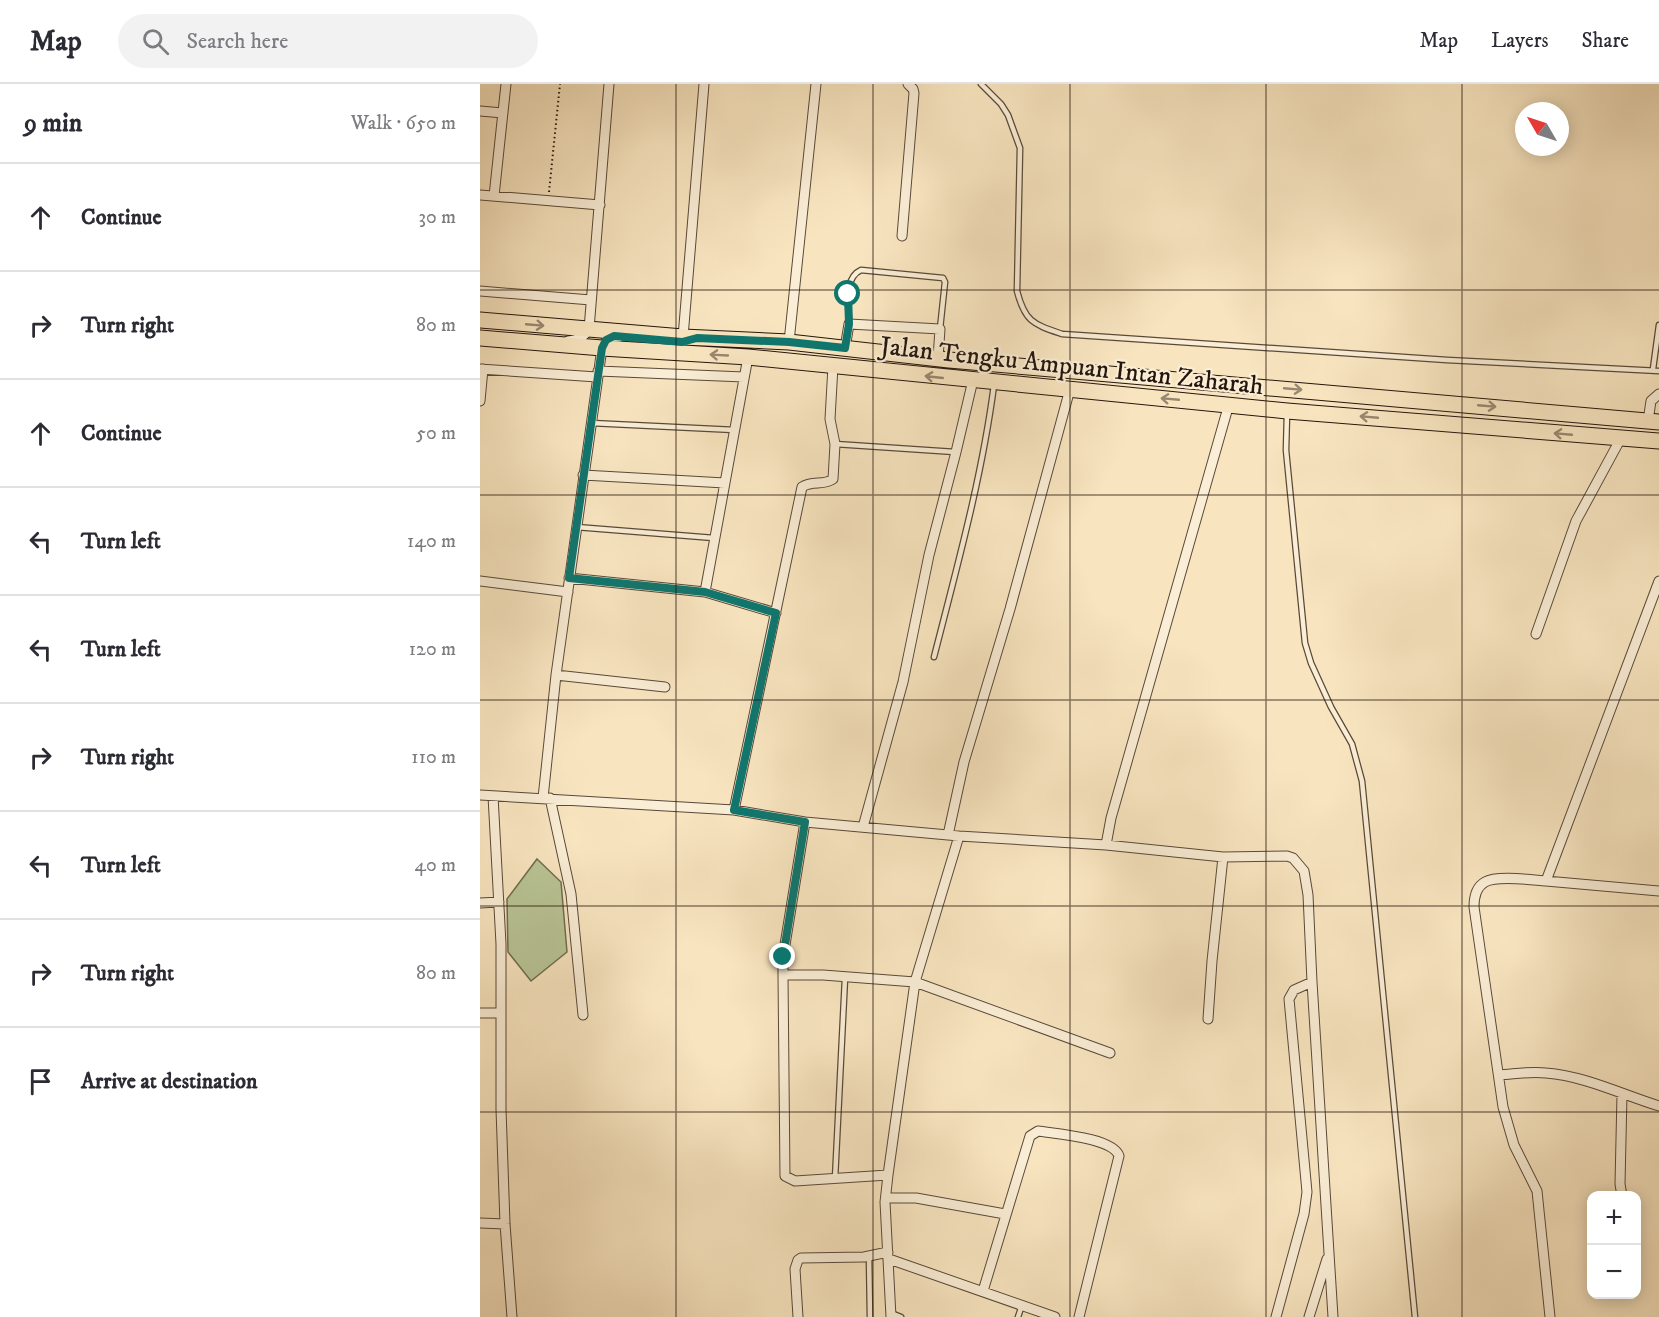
<!DOCTYPE html>
<meta charset="utf-8">
<style>
body{margin:0;font-family:"IM FELL DW Pica",serif;background:#f2f2f3;color:#2b2b33}
.controls{position:absolute;right:18px;bottom:18px;display:grid;overflow:hidden;border-radius:12px;box-shadow:0 3px 15px #0003}
.controls button{width:54px;height:54px;display:grid;place-items:center;padding:0;border:0;border-bottom:2px solid #e1e1e2;background:#fff;color:#2b2b33;font:30px sans-serif}
.compass{position:absolute;left:1035px;top:18px;width:54px;height:54px;border-radius:50%;background:#fff;box-shadow:0 3px 15px #0003;rotate:309deg}
.stop{position:absolute;width:18px;height:18px;margin:-14px;border:4px solid #0f766e;border-radius:50%;background:#fff}
.stop.end{background:#0f766e;border-color:#fff;box-shadow:0 2px 6px #0008}
.list{margin:0;padding:0;list-style:none}
h2{display:flex;justify-content:space-between;align-items:center;height:78px;margin:0;padding:0 24px;font-size:26px}
h2 small{font-size:20px;font-weight:400;color:#7c7c81}
.list li{display:grid;grid-template-columns:39px 1fr auto;gap:18px;align-items:center;box-sizing:border-box;height:108px;padding:0 24px;border-top:2px solid #e1e1e2}
.list b{display:block;font-size:22px;white-space:nowrap}
.list em{font-size:20px;font-style:normal;color:#7c7c81}
.icon{flex:none;width:33px;height:33px;fill:none;stroke:currentColor;stroke-width:2;stroke-linecap:round;stroke-linejoin:round}
.map{position:relative;flex:none;width:1179px;height:1233px;overflow:hidden}
header{display:flex;align-items:center;gap:36px;box-sizing:border-box;height:84px;padding:0 30px;background:#fff;border-bottom:2px solid #e1e1e2}
header strong{font-size:28px}
nav{display:flex;gap:33px;margin-inline-start:auto;font-size:21px}
.search{width:420px;height:54px;background:#f2f2f3;display:flex;align-items:center;gap:15px;box-sizing:border-box;padding:0 21px;border-radius:33px;color:#7c7c81;font-size:22px}
main{display:flex}
aside{flex:1;background:#fff}
.map>svg:first-child{display:block}
.green{fill:#b9c596;stroke:#6f6d51;stroke-width:1.5}
.lines{fill:none;stroke-linecap:round;stroke-linejoin:round}
.lane-casing{stroke:#5a4939;stroke-width:7}
.street-casing{stroke:#5a4939;stroke-width:11}
.primary-casing{stroke:#25150c;stroke-width:17}
.path{stroke:#25150c;stroke-width:2;stroke-dasharray:1.5 3;stroke-linecap:butt}
.lane{stroke:#faeed6;stroke-width:4.5}
.street{stroke:#faeed6;stroke-width:9}
.primary{stroke:#f8e5c0;stroke-width:15}
.oneway{stroke:#99876f}
.route{stroke:#0f766e;stroke-width:8}
.grid{fill:none;stroke:#25150c;stroke-width:1.5;stroke-opacity:0.55}
.labels{text-anchor:middle;stroke-width:4.5;stroke-linejoin:round;paint-order:stroke}
.street-label{font-size:26px;fill:#25150c;stroke:#faeed6}
</style>
<header>
<strong>Map</strong>
<div class="search"><svg class="icon" aria-label="search" viewBox="0 0 24 24"><circle cx="10" cy="10" r="6"/><path d="M15 15l6 6"/></svg>Search here</div>
<nav><a>Map</a><a>Layers</a><a>Share</a></nav>
</header>
<main>
<aside>
<h2>9 min<small>Walk · 650 m</small></h2>
<ul class="list">
<li><svg class="icon" aria-label="ahead" viewBox="0 0 24 24"><path d="M12 20V5M6 11l6-6 6 6"/></svg><div><b>Continue</b></div><em>30 m</em></li>
<li><svg class="icon" aria-label="right" viewBox="0 0 24 24"><path d="M7 20v-9h11M14 6l5 5-5 5"/></svg><div><b>Turn right</b></div><em>80 m</em></li>
<li><svg class="icon" aria-label="ahead" viewBox="0 0 24 24"><path d="M12 20V5M6 11l6-6 6 6"/></svg><div><b>Continue</b></div><em>50 m</em></li>
<li><svg class="icon" aria-label="left" viewBox="0 0 24 24"><path d="M17 20v-9H6M10 6l-5 5 5 5"/></svg><div><b>Turn left</b></div><em>140 m</em></li>
<li><svg class="icon" aria-label="left" viewBox="0 0 24 24"><path d="M17 20v-9H6M10 6l-5 5 5 5"/></svg><div><b>Turn left</b></div><em>120 m</em></li>
<li><svg class="icon" aria-label="right" viewBox="0 0 24 24"><path d="M7 20v-9h11M14 6l5 5-5 5"/></svg><div><b>Turn right</b></div><em>110 m</em></li>
<li><svg class="icon" aria-label="left" viewBox="0 0 24 24"><path d="M17 20v-9H6M10 6l-5 5 5 5"/></svg><div><b>Turn left</b></div><em>40 m</em></li>
<li><svg class="icon" aria-label="right" viewBox="0 0 24 24"><path d="M7 20v-9h11M14 6l5 5-5 5"/></svg><div><b>Turn right</b></div><em>80 m</em></li>
<li><svg class="icon" aria-label="arrive" viewBox="0 0 24 24"><path d="M6 21V4h12l-3 4 3 4H6"/></svg><div><b>Arrive at destination</b></div></li>
</ul>
</aside>
<div class="map">
<svg width="1179" height="1233" viewBox="0 0 1179 1233">
<rect width="100%" height="100%" fill="#f8e5c0"/>
<filter id="stains"><feTurbulence type="fractalNoise" baseFrequency=".00333" numOctaves="4"/><feColorMatrix values="0 0 0 0 .2 0 0 0 0 .09 0 0 0 0 .02 0 0 0 .5 -.17"/></filter>
<radialGradient id="worn" r=".72"><stop offset=".6" stop-color="#630" stop-opacity="0"/><stop offset="1" stop-color="#630" stop-opacity=".3"/></radialGradient>
<path class="green" d="M 57,775 L 81,798 L 87,868 L 51,897 L 28,868 L 27,815 Z"/>
<g class="lines">
<defs>
<path id="lane" d="M 501,0 L 521,20 L 528,31 L 540,64 L 537,207 C 545,238 553,240 582,250 L 967,276 L 1179,287
M 369,240 C 369,223 363,194 381,186 L 463,194 L 465,198 L 460,245
M 1173,285 L 1179,241
M 807,330 L 806,366 L 825,559 L 831,579 L 851,623 L 872,660 L 882,697 L 935,1233
M 111,339 L 255,346
M 355,360 L 475,368
M 96,443 L 234,454
M 454,573 C 477,483 502,393 514,301
M 355,1095 L 365,894
M 389,1173 L 390,1233
M 411,1229 L 421,1233
M 538,1233 L 542,1221"/>
<path id="street" d="M 0,27 L 23,29
M 0,111 L 120,121
M 14,112 L 26,0
M 422,152 L 434,9 L 433,5 L 428,0
M 0,207 L 111,216
M 203,253 L 224,0
M 88,257 C 98,256 103,254 109,245 L 129,0
M 309,258 L 336,0
M 365,264 L 369,240 L 460,245 L 458,274
M 0,285 L 117,293
M 118,287 L 264,293
M 0,317 L 3,285
M 1168,337 L 1171,317 L 1179,310
M 103,391 L 245,399
M 89,494 L 225,508 L 296,529
M 0,497 L 88,508
M 225,508 L 268,273
M 1056,550 L 1096,437 L 1141,354
M 76,591 L 185,603
M 0,711 L 254,726 L 325,738 L 479,752 L 626,761 L 743,773 L 807,772 L 813,774 L 824,787 L 828,811 L 832,898 L 853,1233
M 13,712 L 21,860 L 21,1025 L 25,1140 L 32,1233
M 63,714 L 76,591 L 122,264 L 129,253 L 139,253
M 70,714 L 91,810 L 103,931
M 254,726 L 322,403 C 332,396 344,402 353,395 L 355,360 L 350,335 L 353,282
M 383,743 L 423,598 L 449,471 L 476,368 L 493,296
M 468,751 L 484,678 L 530,525 L 590,305
M 626,761 L 631,734 L 749,320
M 1066,797 L 1179,807
M 0,819 L 19,818
M 303,891 L 303,873 L 325,738
M 0,929 L 20,929
M 728,935 L 732,877 L 743,773
M 1019,991 C 1035,990 1051,987 1066,989 C 1105,992 1143,1011 1179,1022
M 1142,1010 L 1140,1100 L 1142,1112
M 408,1091 L 315,1097 L 305,1092 L 303,891 L 343,891 L 435,898 L 630,969
M 406,1114 L 436,1114 L 525,1130
M 0,1139 L 25,1140
M 409,1175 L 575,1233
M 503,1207 L 550,1052 L 558,1047 C 577,1050 633,1054 639,1072 L 599,1233
M 318,1233 L 315,1185 L 318,1176 L 321,1174 L 384,1173 L 408,1168
M 411,1233 L 405,1118 L 408,1091 L 435,898 L 479,752
M 796,1233 L 824,1130 L 827,1108 L 809,915 L 814,906 L 832,898
M 829,1233 L 847,1175
M 1070,1233 L 1057,1107 L 1034,1061 L 1023,1023 L 994,823 C 994,814 996,803 1005,798 C 1017,791 1052,796 1066,797 L 1179,497"/>
<path id="primary" d="M 0,236 L 203,253 L 309,258 L 469,276 L 1179,338
M 0,254 L 122,264 L 268,273 L 807,327 L 1179,357"/>
</defs>
<use href="#lane" class="lane-casing"/>
<use href="#street" class="street-casing"/>
<use href="#primary" class="primary-casing"/>
<path class="path" d="M 69,108 L 80,0"/>
<use href="#lane" class="lane"/>
<use href="#street" class="street"/>
<use href="#primary" class="primary"/>
</g>
<defs><path id="oneway-shaft" d="M-6 0H5M1.5-3L5.5 0L1.5 3" fill="none" stroke-width="1.6" stroke-linecap="round" stroke-linejoin="round" transform="scale(1.5)"/></defs>
<g class="oneway">
<use href="#oneway-shaft" transform="translate(55 241) rotate(5)"/>
<use href="#oneway-shaft" transform="translate(239 271) rotate(-177)"/>
<use href="#oneway-shaft" transform="translate(454 293) rotate(-174)"/>
<use href="#oneway-shaft" transform="translate(813 305) rotate(5)"/>
<use href="#oneway-shaft" transform="translate(690 315) rotate(-175)"/>
<use href="#oneway-shaft" transform="translate(1007 322) rotate(5)"/>
<use href="#oneway-shaft" transform="translate(889 333) rotate(-175)"/>
<use href="#oneway-shaft" transform="translate(1083 350) rotate(-175)"/>
</g>
<g class="lines">
<path class="route" d="M 303,873 L 325,738 L 254,726 L 296,529 L 225,508 L 89,494 L 122,264 L 126,256 L 134,252 L 202,258 L 217,254 L 309,258 L 365,264 L 369,240 L 368,210"/>
</g>
<path class="grid" d="M 196,0 L 196,1233M 393,0 L 393,1233M 590,0 L 590,1233M 786,0 L 786,1233M 982,0 L 982,1233M 0,206 L 1179,206M 0,411 L 1179,411M 0,616 L 1179,616M 0,822 L 1179,822M 0,1028 L 1179,1028"/>
<g class="labels">
<g class="street-label">
<text transform="translate(592 281) rotate(6)" y="9">Jalan Tengku Ampuan Intan Zaharah</text>
</g>
</g>
<rect width="100%" height="100%" filter="url(#stains)"/>
<rect width="100%" height="100%" fill="url(#worn)"/>
</svg>
<div class="controls">
<button>+</button>
<button>−</button>
</div>
<svg class="compass" viewBox="-18 -18 36 36"><path d="M0-13l5 13h-10z" fill="#e53935"/><path d="M0 13l5-13h-10z" fill="#7c7c81"/></svg>
<div class="stop" style="left:368px;top:210px"></div>
<div class="stop end" style="left:303px;top:873px"></div>
</div>
</main>
